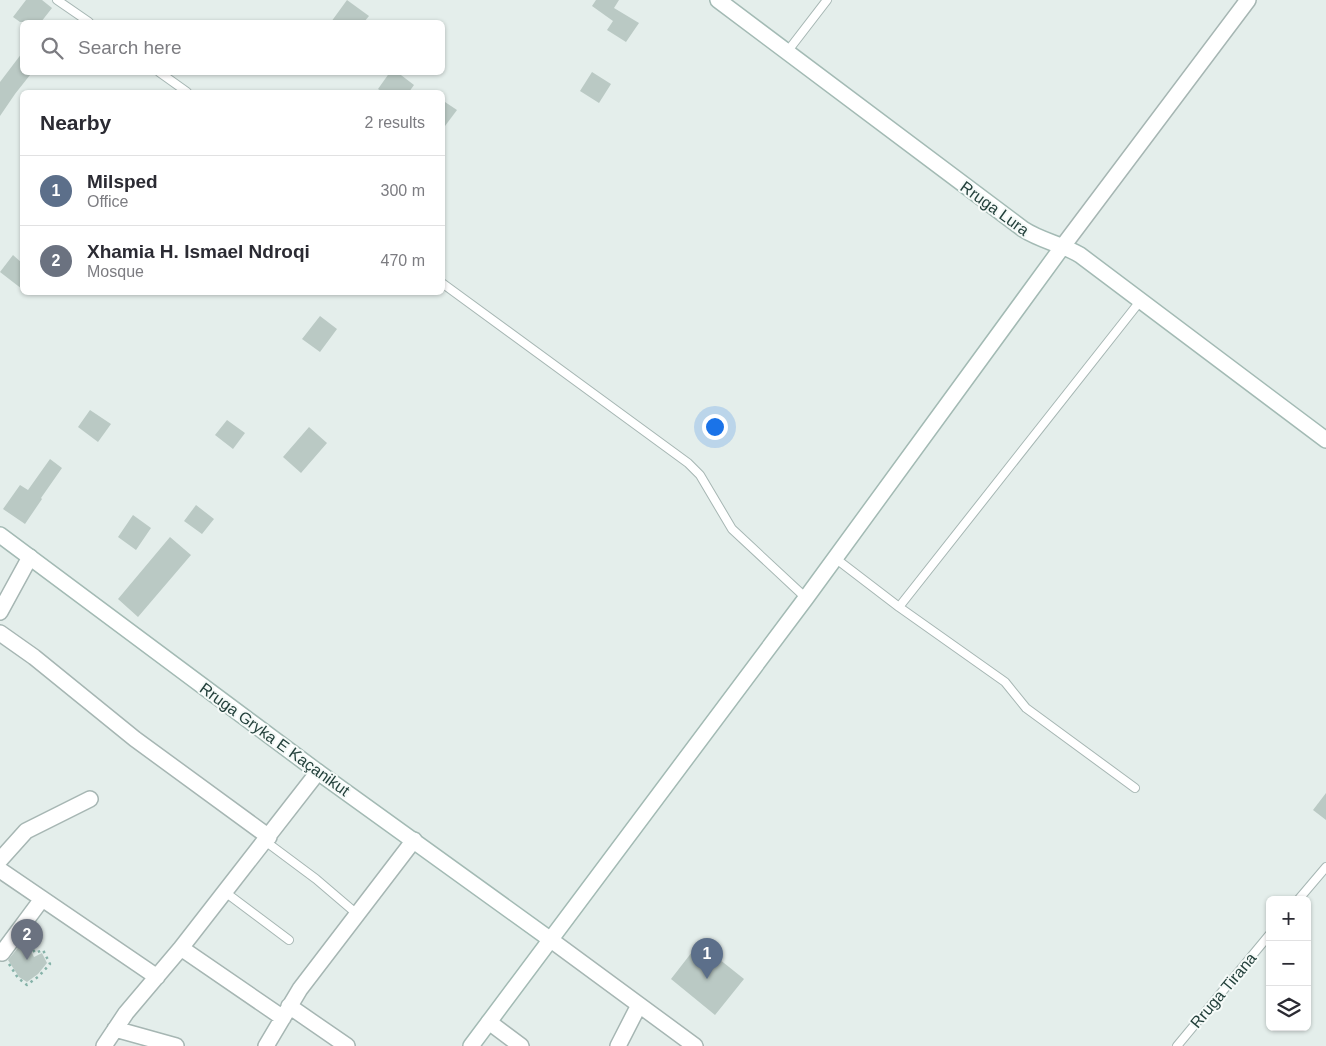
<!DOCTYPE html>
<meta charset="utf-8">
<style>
body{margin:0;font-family:Arial,sans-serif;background:#f7f7f7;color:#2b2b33}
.controls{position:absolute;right:15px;bottom:15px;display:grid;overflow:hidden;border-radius:8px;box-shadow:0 1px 4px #0004}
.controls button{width:45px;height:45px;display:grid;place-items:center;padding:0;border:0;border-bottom:1px solid #e1e1e2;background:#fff;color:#2b2b33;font:25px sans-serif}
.you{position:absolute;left:714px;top:426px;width:18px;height:18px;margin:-12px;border:4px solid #fff;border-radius:50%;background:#1a73e8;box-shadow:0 0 0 8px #1a73e833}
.badge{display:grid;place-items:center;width:32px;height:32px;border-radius:50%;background:#855946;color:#fff;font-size:16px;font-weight:700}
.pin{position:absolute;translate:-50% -41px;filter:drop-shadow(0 1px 2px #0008)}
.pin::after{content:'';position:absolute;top:26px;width:18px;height:15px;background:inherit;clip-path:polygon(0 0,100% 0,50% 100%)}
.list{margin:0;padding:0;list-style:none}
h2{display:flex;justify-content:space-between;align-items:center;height:65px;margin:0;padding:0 20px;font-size:21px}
h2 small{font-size:16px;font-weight:400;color:#7c7c81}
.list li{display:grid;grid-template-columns:32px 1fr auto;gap:15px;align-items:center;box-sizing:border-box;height:70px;padding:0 20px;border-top:1px solid #e1e1e2}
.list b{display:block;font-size:19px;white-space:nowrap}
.list p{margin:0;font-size:16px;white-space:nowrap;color:#7c7c81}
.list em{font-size:16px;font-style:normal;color:#7c7c81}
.icon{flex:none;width:28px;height:28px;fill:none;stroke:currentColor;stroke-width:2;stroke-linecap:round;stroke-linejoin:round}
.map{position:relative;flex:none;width:1326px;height:1046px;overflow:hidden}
.search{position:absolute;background:#fff;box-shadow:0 1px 4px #0004;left:20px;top:20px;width:425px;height:55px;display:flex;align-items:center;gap:12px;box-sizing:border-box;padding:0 18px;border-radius:8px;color:#7c7c81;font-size:19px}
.panel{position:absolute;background:#fff;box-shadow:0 1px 4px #0004;left:20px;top:90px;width:425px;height:205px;border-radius:8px}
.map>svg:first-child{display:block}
.building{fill:#bac9c4}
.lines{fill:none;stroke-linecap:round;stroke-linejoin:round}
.lane-casing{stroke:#a6b6b3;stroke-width:10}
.street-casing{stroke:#a6b6b3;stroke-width:18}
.secondary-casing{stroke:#a3bab4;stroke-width:18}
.path{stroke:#85b2a8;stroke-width:2.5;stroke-dasharray:2.5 4;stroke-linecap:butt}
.lane{stroke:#fff;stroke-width:8}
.street{stroke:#fff;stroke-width:15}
.secondary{stroke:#fff;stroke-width:15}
.labels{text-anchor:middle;stroke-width:4;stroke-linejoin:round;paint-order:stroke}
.street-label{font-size:16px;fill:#23403b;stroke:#f5faf8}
</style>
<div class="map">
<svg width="1326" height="1046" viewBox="0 0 1326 1046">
<rect width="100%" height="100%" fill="#e4eeeb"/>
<path class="building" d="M 26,0 L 42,0 L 52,8 L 41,22 L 20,22 L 13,17 Z
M 347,0 L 369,16 L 364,22 L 331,22 Z
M 596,0 L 619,0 L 614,8 L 639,23 L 626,42 L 607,30 L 613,21 L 592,6 Z
M 22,53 L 22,72 L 27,72 L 30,75 L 15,94 L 0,116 L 0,82 Z
M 390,72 L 397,72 L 414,85 L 409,92 L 383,92 L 378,89 Z
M 592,72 L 611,84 L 599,103 L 580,91 Z
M 442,100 L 457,110 L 442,130 Z
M 13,255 L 22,263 L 22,289 L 0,272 Z
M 320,316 L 337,329 L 320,352 L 302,339 Z
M 90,410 L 111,424 L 98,442 L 78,427 Z
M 227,420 L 245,433 L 233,449 L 215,435 Z
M 309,427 L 327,443 L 301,473 L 283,457 Z
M 50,459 L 62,468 L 41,498 L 42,499 L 25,524 L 3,509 L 20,485 L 28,490 Z
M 196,505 L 214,519 L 202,534 L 184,521 Z
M 133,515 L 151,528 L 136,550 L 118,537 Z
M 170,537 L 191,555 L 138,617 L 118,599 Z
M 1326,793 L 1326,820 L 1313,810 Z
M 25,939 L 34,957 L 42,953 L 47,963 L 38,974 L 27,982 L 19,977 L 8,960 Z
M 699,943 L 744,979 L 715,1015 L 671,979 Z"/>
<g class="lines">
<defs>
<path id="lane" d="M 57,0 L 89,22
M 787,52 L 827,0
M 159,72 L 187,92
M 442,283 L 688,463 L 700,475 L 732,529 L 806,598
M 835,558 L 899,607 L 1005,682 L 1026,708 L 1135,788
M 899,607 L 1141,300
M 265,841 L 316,879 L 357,914
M 225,892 L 289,940
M 1298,900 L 1326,867
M 1177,1046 L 1270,934"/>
<path id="street" d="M 1063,246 L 1248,0
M 0,612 L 30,557
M 0,633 L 34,657 L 135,739 L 269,837
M 0,860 L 26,831 L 90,799
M 0,870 L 157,977
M 551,940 L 695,1046
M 181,948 L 283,1018
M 2,953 L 42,899
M 289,1006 L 347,1046
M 489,1022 L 521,1046
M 115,1029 L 176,1046
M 104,1046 L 126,1013 L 181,948 L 318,772
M 266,1046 L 300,989 L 414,840
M 618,1046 L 639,1005"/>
<path id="secondary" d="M 718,0 L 1023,229 C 1041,241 1062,244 1080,255 L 1326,440
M 0,535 L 318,772 L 551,940
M 471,1046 L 806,598 L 1063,246"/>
</defs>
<use href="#lane" class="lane-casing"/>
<use href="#street" class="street-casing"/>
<use href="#secondary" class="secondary-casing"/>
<path class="path" d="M 9,964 L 18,978 L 27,985 L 39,976 L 50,964 L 43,950 L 35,953 L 28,941"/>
<use href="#lane" class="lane"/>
<use href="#street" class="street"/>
<use href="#secondary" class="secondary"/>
</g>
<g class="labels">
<g class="street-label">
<text transform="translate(995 208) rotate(36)" y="6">Rruga Lura</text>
<text transform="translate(275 739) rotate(36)" y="6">Rruga Gryka E Kaçanikut</text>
<text transform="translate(1223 990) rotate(-50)" y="6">Rruga Tirana</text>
</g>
</g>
</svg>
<div class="controls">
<button>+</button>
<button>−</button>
<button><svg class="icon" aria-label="layers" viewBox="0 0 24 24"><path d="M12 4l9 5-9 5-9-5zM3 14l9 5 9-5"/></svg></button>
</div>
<div class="you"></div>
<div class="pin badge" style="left:707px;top:979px;background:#5c6f8a">1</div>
<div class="pin badge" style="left:27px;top:960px;background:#6b7280">2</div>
<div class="search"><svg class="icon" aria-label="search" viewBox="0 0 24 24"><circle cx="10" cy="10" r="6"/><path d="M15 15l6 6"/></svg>Search here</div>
<section class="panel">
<h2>Nearby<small>2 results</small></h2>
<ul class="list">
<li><span class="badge" style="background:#5c6f8a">1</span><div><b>Milsped</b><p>Office</p></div><em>300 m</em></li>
<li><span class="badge" style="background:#6b7280">2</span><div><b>Xhamia H. Ismael Ndroqi</b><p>Mosque</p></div><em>470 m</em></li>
</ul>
</section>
</div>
